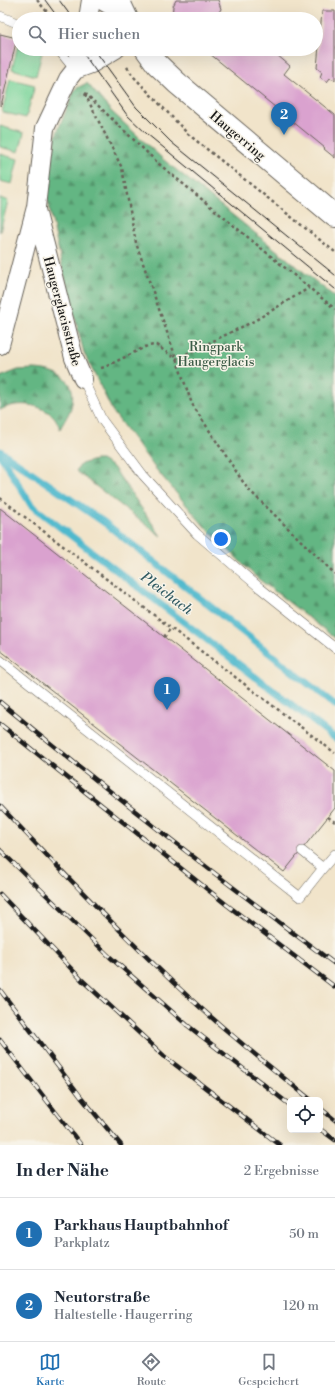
<!DOCTYPE html>
<html lang="de">
<meta charset="utf-8">
<style>
body{margin:0;font-family:"Libre Bodoni",serif;background:#f2f2f3;color:#1f2937}
.controls{position:absolute;right:12px;bottom:12px;display:grid;overflow:hidden;border-radius:6px;box-shadow:0 4px 16px #0002}
.controls button{width:36px;height:36px;display:grid;place-items:center;padding:0;border:0;border-bottom:1px solid #e0e1e3;background:#fff;color:#1f2937;font:20px sans-serif}
.you{position:absolute;left:221px;top:539px;width:14px;height:14px;margin:-10px;border:3px solid #fff;border-radius:50%;background:#1a73e8;box-shadow:0 0 0 6px #1a73e833}
.badge{display:grid;place-items:center;width:26px;height:26px;border-radius:50%;background:#1f6fb2;color:#fff;font-size:13px;font-weight:700}
.pin{position:absolute;translate:-50% -33px;filter:drop-shadow(0 1px 2px #0008)}
.pin::after{content:'';position:absolute;top:21px;width:14px;height:12px;background:inherit;clip-path:polygon(0 0,100% 0,50% 100%)}
.list{margin:0;padding:0;list-style:none}
h2{display:flex;justify-content:space-between;align-items:center;height:52px;margin:0;padding:0 16px;font-size:17px}
h2 small{font-size:13px;font-weight:400;color:#747a83}
.list li{display:grid;grid-template-columns:26px 1fr auto;gap:12px;align-items:center;box-sizing:border-box;height:72px;padding:0 16px;border-top:1px solid #e0e1e3}
.list b{display:block;font-size:15px;white-space:nowrap}
.list p{margin:0;font-size:13px;white-space:nowrap;color:#747a83}
.list em{font-size:13px;font-style:normal;color:#747a83}
.icon{flex:none;width:22px;height:22px;fill:none;stroke:currentColor;stroke-width:2;stroke-linecap:round;stroke-linejoin:round}
.map{position:relative;flex:none;width:335px;height:1145px;overflow:hidden}
.search{position:absolute;background:#fff;box-shadow:0 4px 16px #0002;left:12px;right:12px;top:12px;height:44px;display:flex;align-items:center;gap:10px;box-sizing:border-box;padding:0 14px;border-radius:22px;color:#747a83;font-size:15px}
.sheet{height:196px;background:#fff}
nav{display:flex;justify-content:space-around;align-items:center;box-sizing:border-box;height:56px;border-top:1px solid #e0e1e3;background:#fff;font-size:11px;color:#747a83}
nav a{display:grid;justify-items:center;gap:2px}
nav .on{color:#1f6fb2}
.map>svg:first-child{display:block}
.green{fill:#7bd59b;stroke:#4c785c}
.forest{fill:url(#forest-firs);stroke:#406950}
.lines{fill:none;stroke-linecap:round;stroke-linejoin:round}
.stream{stroke:#50b9cd;stroke-width:7}
.building{fill:#daa2cf}
.lane-casing{stroke:#676259;stroke-width:10}
.street-casing{stroke:#676259;stroke-width:20}
.secondary-casing{stroke:#676259;stroke-width:24}
.path{stroke:#676259;stroke-width:2.5;stroke-dasharray:3 3;stroke-linecap:butt}
.lane{stroke:#fff;stroke-width:9}
.street{stroke:#fff;stroke-width:18}
.secondary{stroke:#fff;stroke-width:22}
.tram{stroke:#1c1c1c;stroke-width:1}
.rail-casing{stroke:#1c1c1c;stroke-width:4.5}
.rail{stroke:#f7f3e8;stroke-width:3;stroke-dasharray:9;stroke-linecap:butt}
.labels{text-anchor:middle;stroke-width:3;stroke-linejoin:round;paint-order:stroke}
.street-label{font-size:13px;fill:#1c1c1c;stroke:#f7f3e8}
.park-label{font-size:13px;fill:#3d5d48;stroke:#f7f3e8}
.water-label{font-size:14px;font-style:italic;fill:#315b63;stroke:#f7f3e8}
</style>
<div class="map">
<svg width="335" height="1145" viewBox="0 0 335 1145">
<defs>
<pattern id="forest-firs" width="22" height="20" patternUnits="userSpaceOnUse"><rect width="22" height="20" fill="#64b683"/><path d="M5 1l3.5 6h-7zM16 11l3.5 6h-7z" fill="#52936a"/></pattern>
</defs>
<rect width="100%" height="100%" fill="#f7f3e8"/>
<filter id="ink" filterUnits="userSpaceOnUse"><feTurbulence type="fractalNoise" baseFrequency=".025" numOctaves="2"/><feDisplacementMap in="SourceGraphic" scale="8" xChannelSelector="R" yChannelSelector="G"/><feConvolveMatrix kernelMatrix="1 2 1 2 8 2 1 2 1" color-interpolation-filters="sRGB"/></filter>
<filter id="wash" filterUnits="userSpaceOnUse"><feTurbulence type="fractalNoise" baseFrequency=".012" numOctaves="4" result="noise"/><feDisplacementMap in="SourceGraphic" scale="16" xChannelSelector="R" yChannelSelector="G"/><feGaussianBlur stdDeviation="0.9" result="paint"/><feColorMatrix in="noise" values="0 0 0 0 0 0 0 0 0 0 0 0 0 0 0 0 0 1.4 0 .05"/><feComposite in="paint" operator="in"/></filter>
<g filter="url(#wash)">
<rect width="100%" height="100%" fill="#f1e4ca"/>
<path class="green" d="M 19,40 L 19,49 L 43,49 L 36,76 L 12,69 Z
M 10,79 L 35,85 L 26,118 L 2,112 Z
M 0,126 L 24,133 L 19,152 L 0,147 Z
M 0,154 L 18,159 L 12,184 L 0,181 Z
M 0,198 L 8,201 L 0,232 Z"/>
<path class="forest" d="M 87,83 L 112,112 L 164,160 L 335,297 L 335,638 L 256,577 L 205,527 L 155,468 L 113,412 L 84,353 L 61,262 L 46,192 L 56,135 L 75,89 Z
M 34,369 C 54,370 77,377 72,403 C 71,412 64,421 60,429 C 59,426 57,421 55,418 C 41,403 17,401 0,410 L 0,377 L 18,370 Z
M 95,460 L 101,460 L 113,467 L 161,536 L 76,471 L 81,464 Z"/>
<g class="lines">
<path class="stream" d="M 0,451 L 105,523 L 335,705
M 0,454 L 31,505 L 335,738"/>
</g>
<g id="blocks">
<path class="building" d="M 176,0 L 218,0 L 221,9 L 215,18 L 217,19 L 172,19 L 173,6 Z
M 322,11 L 335,11 L 335,80 L 330,78 L 327,82 L 320,77 L 322,72 L 317,68 Z
M 0,34 L 17,38 L 1,106 L 0,106 Z
M 204,49 L 270,49 L 290,66 L 284,74 L 335,115 L 335,158 L 324,149 L 325,148 Z
M 0,508 L 335,771 L 335,808 L 284,872 L 0,650 Z"/>
</g>
</g>
<g filter="url(#ink)">
<use href="#blocks" fill-opacity="0" stroke="#676259" stroke-width="1"/>
<g class="lines">
<defs>
<path id="lane" d="M 0,16 L 19,24
M 58,49 L 75,70
M 83,379 L 102,420 L 143,475 L 197,534 L 260,588 L 335,648
M 0,660 L 300,897 L 323,868
M 302,851 L 323,868 L 335,854"/>
<path id="street" d="M 101,0 L 125,14
M 88,19 L 91,0
M 75,70 L 91,64 L 116,49
M 36,210 L 74,358 L 83,379
M 0,345 L 36,207 L 45,128 L 68,79 L 75,70 L 81,49"/>
<path id="secondary" d="M 118,0 L 127,19
M 146,49 L 157,64 L 177,83 L 335,216"/>
</defs>
<use href="#lane" class="lane-casing"/>
<use href="#street" class="street-casing"/>
<use href="#secondary" class="secondary-casing"/>
<path class="path" d="M 37,0 L 53,19
M 127,67 L 134,77 L 188,134 L 335,252
M 85,93 L 159,164 L 335,309
M 85,94 L 122,168 L 136,243 L 192,404 L 247,488 L 335,574
M 101,368 L 105,367 L 147,346 L 156,345 L 176,359 L 254,321 L 309,288
M 0,498 L 335,753
M 164,637 L 171,628
M 328,817 L 335,822"/>
<use href="#lane" class="lane"/>
<use href="#street" class="street"/>
<use href="#secondary" class="secondary"/>
<path class="tram" d="M 45,0 L 59,19
M 59,0 L 73,19
M 80,49 L 127,115 L 147,134 L 335,289
M 94,49 L 136,107 L 171,142 L 335,275"/>
<defs>
<path id="rail" d="M 0,702 C 109,792 221,880 335,964
M 0,724 L 227,905 L 335,987
M 0,806 C 52,861 104,916 159,969 C 207,1016 259,1058 311,1100
M 0,850 L 110,957 L 187,1025 L 290,1105
M 0,894 L 82,980 L 164,1056 L 280,1145
M 0,990 L 81,1097 L 121,1145
M 0,1040 L 81,1145
M 320,1108 L 335,1120
M 320,1129 L 335,1140"/>
</defs>
<use href="#rail" class="rail-casing"/>
<use href="#rail" class="rail"/>
</g>
</g>
<g class="labels">
<g class="street-label">
<text transform="translate(238 135) rotate(40)" y="5">Haugerring</text>
<text transform="translate(63 311) rotate(75)" y="5">Haugerglacisstraße</text>
</g>
<g class="park-label">
<text x="216" y="351">Ringpark<tspan x="216" dy="15">Haugerglacis</tspan></text>
</g>
<g class="water-label">
<text transform="translate(167 593) rotate(37)" y="5">Pleichach</text>
</g>
</g>
</svg>
<div class="controls">
<button><svg class="icon" aria-label="locate" viewBox="0 0 24 24"><circle cx="12" cy="12" r="6"/><path d="M12 2v4M12 18v4M2 12h4M18 12h4"/></svg></button>
</div>
<div class="you"></div>
<div class="pin badge" style="left:167px;top:710px">1</div>
<div class="pin badge" style="left:284px;top:135px">2</div>
<div class="search"><svg class="icon" aria-label="search" viewBox="0 0 24 24"><circle cx="10" cy="10" r="6"/><path d="M15 15l6 6"/></svg>Hier suchen</div>
</div>
<section class="sheet">
<h2>In der Nähe<small>2 Ergebnisse</small></h2>
<ul class="list">
<li><span class="badge">1</span><div><b>Parkhaus Hauptbahnhof</b><p>Parkplatz</p></div><em>50 m</em></li>
<li><span class="badge">2</span><div><b>Neutorstraße</b><p>Haltestelle · Haugerring</p></div><em>120 m</em></li>
</ul>
</section>
<nav>
<a class="on"><svg class="icon" aria-label="map" viewBox="0 0 24 24"><path d="M3 6l6-2 6 2 6-2v14l-6 2-6-2-6 2zM9 4v14M15 6v14"/></svg>Karte</a>
<a><svg class="icon" aria-label="directions" viewBox="0 0 24 24"><path d="M12 3l9 9-9 9-9-9zM9 14v-3h6M13 9l2 2-2 2"/></svg>Route</a>
<a><svg class="icon" aria-label="saved" viewBox="0 0 24 24"><path d="M7 4h10v16l-5-4-5 4z"/></svg>Gespeichert</a>
</nav>
